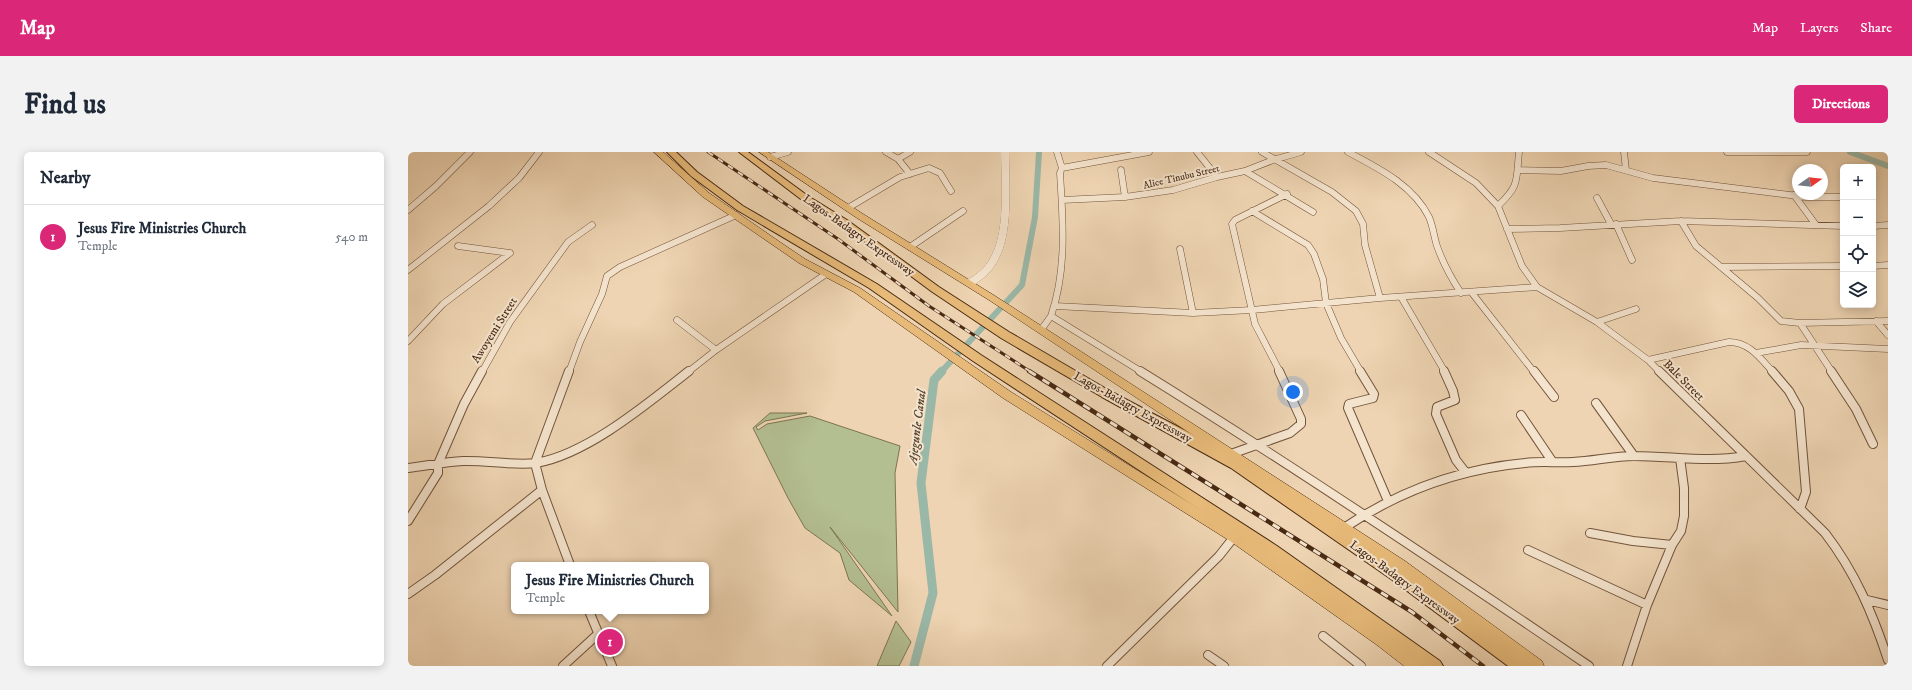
<!DOCTYPE html>
<meta charset="utf-8">
<style>
body{margin:0;font-family:"IM FELL DW Pica",serif;background:#f2f2f3;color:#1f2937}
.controls{position:absolute;right:12px;top:12px;display:grid;overflow:hidden;border-radius:6px;box-shadow:0 2px 10px #0003}
.controls button{width:36px;height:36px;display:grid;place-items:center;padding:0;border:0;border-bottom:1px solid #e0e1e3;background:#fff;color:#1f2937;font:20px sans-serif}
.compass{position:absolute;left:1384px;top:12px;width:36px;height:36px;border-radius:50%;background:#fff;box-shadow:0 2px 10px #0003;rotate:76deg}
.you{position:absolute;left:885px;top:240px;width:14px;height:14px;margin:-10px;border:3px solid #fff;border-radius:50%;background:#1a73e8;box-shadow:0 0 0 6px #1a73e833}
.badge{display:grid;place-items:center;width:26px;height:26px;border-radius:50%;background:#db2777;color:#fff;font-size:13px;font-weight:700}
.pin{position:absolute;translate:-50% -50%;border:2px solid #fff;box-shadow:0 1px 4px #0006}
.popup{position:absolute;left:103px;top:410px;width:198px;height:52px;box-sizing:border-box;display:grid;place-content:center;border-radius:6px;background:#fff;filter:drop-shadow(0 1px 3px #0005);font-size:13px;white-space:nowrap;color:#747a83}
.popup b{font-size:15px;color:#1f2937}
.popup::after{content:'';position:absolute;left:50%;top:100%;margin-left:-8px;border:8px solid transparent;border-top-color:#fff}
.list{margin:0;padding:0;list-style:none}
h2{display:flex;justify-content:space-between;align-items:center;height:52px;margin:0;padding:0 16px;font-size:17px}
h2 small{font-size:13px;font-weight:400;color:#747a83}
.list li{display:grid;grid-template-columns:26px 1fr auto;gap:12px;align-items:center;box-sizing:border-box;height:64px;padding:0 16px;border-top:1px solid #e0e1e3}
.list b{display:block;font-size:15px;white-space:nowrap}
.list p{margin:0;font-size:13px;white-space:nowrap;color:#747a83}
.list em{font-size:13px;font-style:normal;color:#747a83}
.icon{flex:none;width:22px;height:22px;fill:none;stroke:currentColor;stroke-width:2;stroke-linecap:round;stroke-linejoin:round}
.map{position:relative;flex:none;width:1480px;height:514px;overflow:hidden;border-radius:6px}
header{display:flex;align-items:center;gap:24px;box-sizing:border-box;height:56px;padding:0 20px;background:#db2777;color:#fff}
header strong{font-size:19px}
nav{display:flex;gap:22px;margin-inline-start:auto;font-size:14px}
.intro{display:flex;align-items:center;justify-content:space-between;box-sizing:border-box;height:96px;padding:0 24px}
h1{margin:0;font-size:28px}
.button{padding:10px 18px;border-radius:6px;background:#db2777;color:#fff;font-size:14px;font-weight:700}
main{display:flex;gap:24px;padding:0 24px}
aside{flex:1;background:#fff;border-radius:6px;box-shadow:0 2px 10px #0003}
.map>svg:first-child{display:block}
.green{fill:#b3be91;stroke:#7e7452}
.lines{fill:none;stroke-linecap:round;stroke-linejoin:round}
.canal-far1{stroke:#9ab8a8;stroke-width:6}
.canal{stroke:#9ab8a8;stroke-width:9}
.minor-far1-casing{stroke:#72543a;stroke-width:7}
.minor-casing{stroke:#72543a;stroke-width:10}
.tertiary-casing{stroke:#72543a;stroke-width:8}
.primary-casing{stroke:#482912;stroke-width:1}
.motorway-casing{stroke:#482912;stroke-width:2}
.minor-far1{stroke:#f4e3cd;stroke-width:6}
.minor{stroke:#f4e3cd;stroke-width:8}
.tertiary{stroke:#f4e3cd;stroke-width:8}
.primary{fill:#e7ba79;fill-rule:evenodd}
.motorway{fill:#e7ba79;fill-rule:evenodd}
.rail-far1-casing{stroke:#482912;stroke-width:3}
.rail-casing{stroke:#482912;stroke-width:4.5}
.rail-far1{stroke:#f4e3cd;stroke-width:2;stroke-dasharray:6;stroke-linecap:butt}
.rail{stroke:#f4e3cd;stroke-width:3;stroke-dasharray:8;stroke-linecap:butt}
.labels{text-anchor:middle;stroke-width:4;stroke-linejoin:round;paint-order:stroke}
.far-street-label{font-size:10px;fill:#482912;stroke:#f4e3cd}
.street-label{font-size:12px;fill:#482912;stroke:#f4e3cd}
.water-label{font-size:13px;font-style:italic;fill:#584630;stroke:#f4e3cd}
</style>
<header>
<strong>Map</strong>
<nav><a>Map</a><a>Layers</a><a>Share</a></nav>
</header>
<div class="intro"><h1>Find us</h1><a class="button">Directions</a></div>
<main>
<aside>
<h2>Nearby<small></small></h2>
<ul class="list">
<li><span class="badge">1</span><div><b>Jesus Fire Ministries Church</b><p>Temple</p></div><em>540 m</em></li>
</ul>
</aside>
<div class="map">
<svg width="1480" height="514" viewBox="0 0 1480 514">
<rect width="100%" height="100%" fill="#eed4b2"/>
<filter id="stains"><feTurbulence type="fractalNoise" baseFrequency=".005" numOctaves="4"/><feColorMatrix values="0 0 0 0 .2 0 0 0 0 .09 0 0 0 0 .02 0 0 0 .5 -.17"/></filter>
<radialGradient id="worn" r=".72"><stop offset=".6" stop-color="#630" stop-opacity="0"/><stop offset="1" stop-color="#630" stop-opacity=".3"/></radialGradient>
<path class="green" d="M 362,261 L 399,261 L 357,269 L 348,275 L 350,278 L 359,272 L 402,264 L 492,294 L 487,321 L 490,460 L 422,375 L 484,464 L 441,428 L 432,401 L 397,376 L 380,346 L 345,276 Z
M 488,469 L 503,490 L 491,514 L 469,514 Z"/>
<g class="lines">
<path class="canal-far1" d="M 1442,0 L 1480,14
M 533,220 L 614,133 L 627,65 L 631,0"/>
<path class="canal" d="M 506,514 L 525,441 L 513,331 L 526,228 L 534,219"/>
<defs>
<path id="minor-far1" d="M 478,0 L 490,7 L 502,22
M 649,0 L 654,16 L 652,21 C 655,69 659,118 643,164 L 734,220
M 789,0 L 809,25
M 854,0 L 924,40 L 948,59 L 955,72 L 957,93 L 972,146
M 940,0 C 970,16 1005,33 1021,65 C 1025,74 1026,85 1029,94 C 1035,111 1043,126 1053,141
M 1021,0 L 1068,31 L 1090,54 L 1114,114 L 1129,135 L 1189,170 L 1240,208 L 1252,220
M 1216,0 L 1218,18
M 1319,0 L 1399,0
M 362,5 L 380,0
M 490,7 L 502,0
M 654,16 L 741,0
M 713,18 L 717,45
M 1110,18 L 1153,19 L 1180,14 L 1198,13 L 1245,26 L 1398,45 L 1435,45
M 837,19 L 905,60
M 1386,43 L 1408,73
M 1189,46 L 1203,72
M 654,48 L 717,45 L 765,38 L 809,25 L 837,19 L 865,8 L 893,0
M 1090,54 C 1112,33 1108,29 1111,0
M 440,56 L 492,25 L 521,16 L 532,21 L 543,39
M 0,58 L 28,34 L 62,0
M 844,59 L 900,93 L 906,102 L 915,127 L 918,151 L 933,186 L 953,220
M 1273,69 L 1288,94 L 1350,146 L 1373,169 L 1392,171 L 1480,169
M 1208,72 L 1224,108
M 1465,74 L 1480,73
M 1099,77 L 1152,76 L 1273,69 L 1435,74
M 50,94 L 102,101
M 502,95 L 555,59
M 772,97 L 785,161
M 1465,114 L 1480,113
M 1313,115 L 1435,114
M 0,118 L 81,54 L 111,26 L 131,0
M 1064,141 L 1126,220
M 993,145 L 1037,220
M 647,154 L 785,161 L 844,158 L 972,146 L 1129,135
M 269,168 L 308,198
M 1468,169 L 1480,183
M 1189,170 L 1228,157
M 1392,171 L 1424,220
M 633,178 L 643,164
M 0,189 L 35,152 L 102,101
M 1348,201 L 1393,193 L 1480,197
M 1240,208 L 1321,190 C 1341,190 1352,206 1365,220
M 74,220 L 102,170 L 160,90 L 184,73
M 161,220 L 172,190 L 194,142 L 199,124 L 212,115 L 328,63
M 280,220 L 308,198 L 418,122
M 872,220 L 847,172 L 824,72 L 827,68 L 879,42"/>
<path id="minor" d="M 161,219 L 127,311 L 134,338 L 162,413
M 732,219 C 884,313 1033,413 1181,514
M 952,219 L 966,242 L 965,246 L 941,252 L 940,256 L 980,349
M 1036,219 L 1045,239 L 1047,248 L 1029,255 L 1028,262 L 1048,308 L 1058,321
M 1126,219 L 1146,245
M 1251,219 L 1417,381 C 1447,420 1465,462 1480,508
M 1364,219 L 1381,239 L 1391,257 L 1398,340 L 1392,357
M 1423,219 L 1448,257 L 1465,292
M 1188,251 L 1226,304
M 1113,263 L 1144,309
M 823,302 L 882,281 L 893,272 L 893,267 L 871,219
M 0,316 C 18,314 36,310 55,309 C 77,308 106,314 128,311 C 180,302 240,251 281,219
M 0,369 L 30,321 L 30,312 L 56,252 L 74,219
M 936,376 C 991,339 1051,317 1117,311 C 1133,309 1149,311 1165,310 C 1186,309 1206,304 1226,304 C 1264,304 1300,311 1338,304
M 1182,381 L 1225,389 L 1264,393
M 1120,398 L 1239,453
M 0,442 L 27,423 L 134,338
M 1459,448 L 1480,453
M 181,459 L 204,514
M 915,484 L 953,514
M 800,503 L 816,514
M 155,514 L 190,482
M 699,514 L 811,404 L 826,385
M 1219,514 L 1239,453 L 1264,393 L 1273,379 L 1276,364 L 1276,336 L 1272,306"/>
<path id="tertiary" d="M 562,131 C 569,126 576,122 581,115 C 603,88 597,33 597,0"/>
<path id="primary" d="M 246,0 L 255,0 L 301,41 L 366,86 L 397,107 L 452,136 L 603,240 L 830,381 L 979,483 L 1012,509 L 1014,514 L 996,514 L 969,493 L 822,389 L 595,246 L 446,140 L 391,111 L 295,45 Z
M 351,0 L 360,0 L 455,62 L 587,144 L 997,409 L 1134,509 L 1136,514 L 1118,514 L 987,417 L 581,148 L 449,66 Z"/>
<path id="motorway" d="M 259,0 L 268,0 L 289,20 L 335,54 L 469,132 L 573,203 L 869,394 L 1032,509 L 1035,514 L 1014,514 L 859,402 L 565,209 L 461,136 L 329,58 L 283,24 Z
M 331,0 L 340,0 L 400,44 L 439,68 L 531,135 L 601,180 L 702,239 L 833,308 L 993,419 L 1118,509 L 1121,514 L 1100,514 L 983,427 L 823,316 L 694,245 L 593,186 L 523,139 L 433,72 L 394,48 Z"/>
</defs>
<use href="#minor-far1" class="minor-far1-casing"/>
<use href="#minor" class="minor-casing"/>
<use href="#tertiary" class="tertiary-casing"/>
<use href="#primary" class="primary-casing"/>
<use href="#motorway" class="motorway-casing"/>
<use href="#minor-far1" class="minor-far1"/>
<use href="#minor" class="minor"/>
<use href="#tertiary" class="tertiary"/>
<use href="#primary" class="primary"/>
<use href="#motorway" class="motorway"/>
<defs>
<path id="rail-far1" d="M 300,0 L 430,87 L 521,154 L 623,220"/>
<path id="rail" d="M 621,219 L 1004,460 L 1075,514"/>
</defs>
<use href="#rail-far1" class="rail-far1-casing"/>
<use href="#rail" class="rail-casing"/>
<use href="#rail-far1" class="rail-far1"/>
<use href="#rail" class="rail"/>
</g>
<g class="labels">
<g class="far-street-label">
<text transform="translate(773 24) rotate(-13)" y="4">Alice Tinubu Street</text>
</g>
<g class="street-label">
<text transform="translate(451 83) rotate(35)" y="4">Lagos-Badagry Expressway</text>
<text transform="translate(86 178) rotate(-58)" y="4">Awoyemi Street</text>
<text transform="translate(1276 228) rotate(45)" y="4">Bale Street</text>
<text transform="translate(725 255) rotate(29)" y="4">Lagos-Badagry Expressway</text>
<text transform="translate(997 430) rotate(36)" y="4">Lagos-Badagry Expressway</text>
</g>
<g class="water-label">
<text transform="translate(508 275) rotate(-83)" y="5">Ajegunle Canal</text>
</g>
</g>
<rect width="100%" height="100%" filter="url(#stains)"/>
<rect width="100%" height="100%" fill="url(#worn)"/>
</svg>
<div class="controls">
<button>+</button>
<button>−</button>
<button><svg class="icon" aria-label="locate" viewBox="0 0 24 24"><circle cx="12" cy="12" r="6"/><path d="M12 2v4M12 18v4M2 12h4M18 12h4"/></svg></button>
<button><svg class="icon" aria-label="layers" viewBox="0 0 24 24"><path d="M12 4l9 5-9 5-9-5zM3 14l9 5 9-5"/></svg></button>
</div>
<svg class="compass" viewBox="-18 -18 36 36"><path d="M0-13l5 13h-10z" fill="#e53935"/><path d="M0 13l5-13h-10z" fill="#747a83"/></svg>
<div class="you"></div>
<div class="pin badge" style="left:202px;top:490px">1</div>
<div class="popup"><b>Jesus Fire Ministries Church</b>Temple</div>
</div>
</main>
